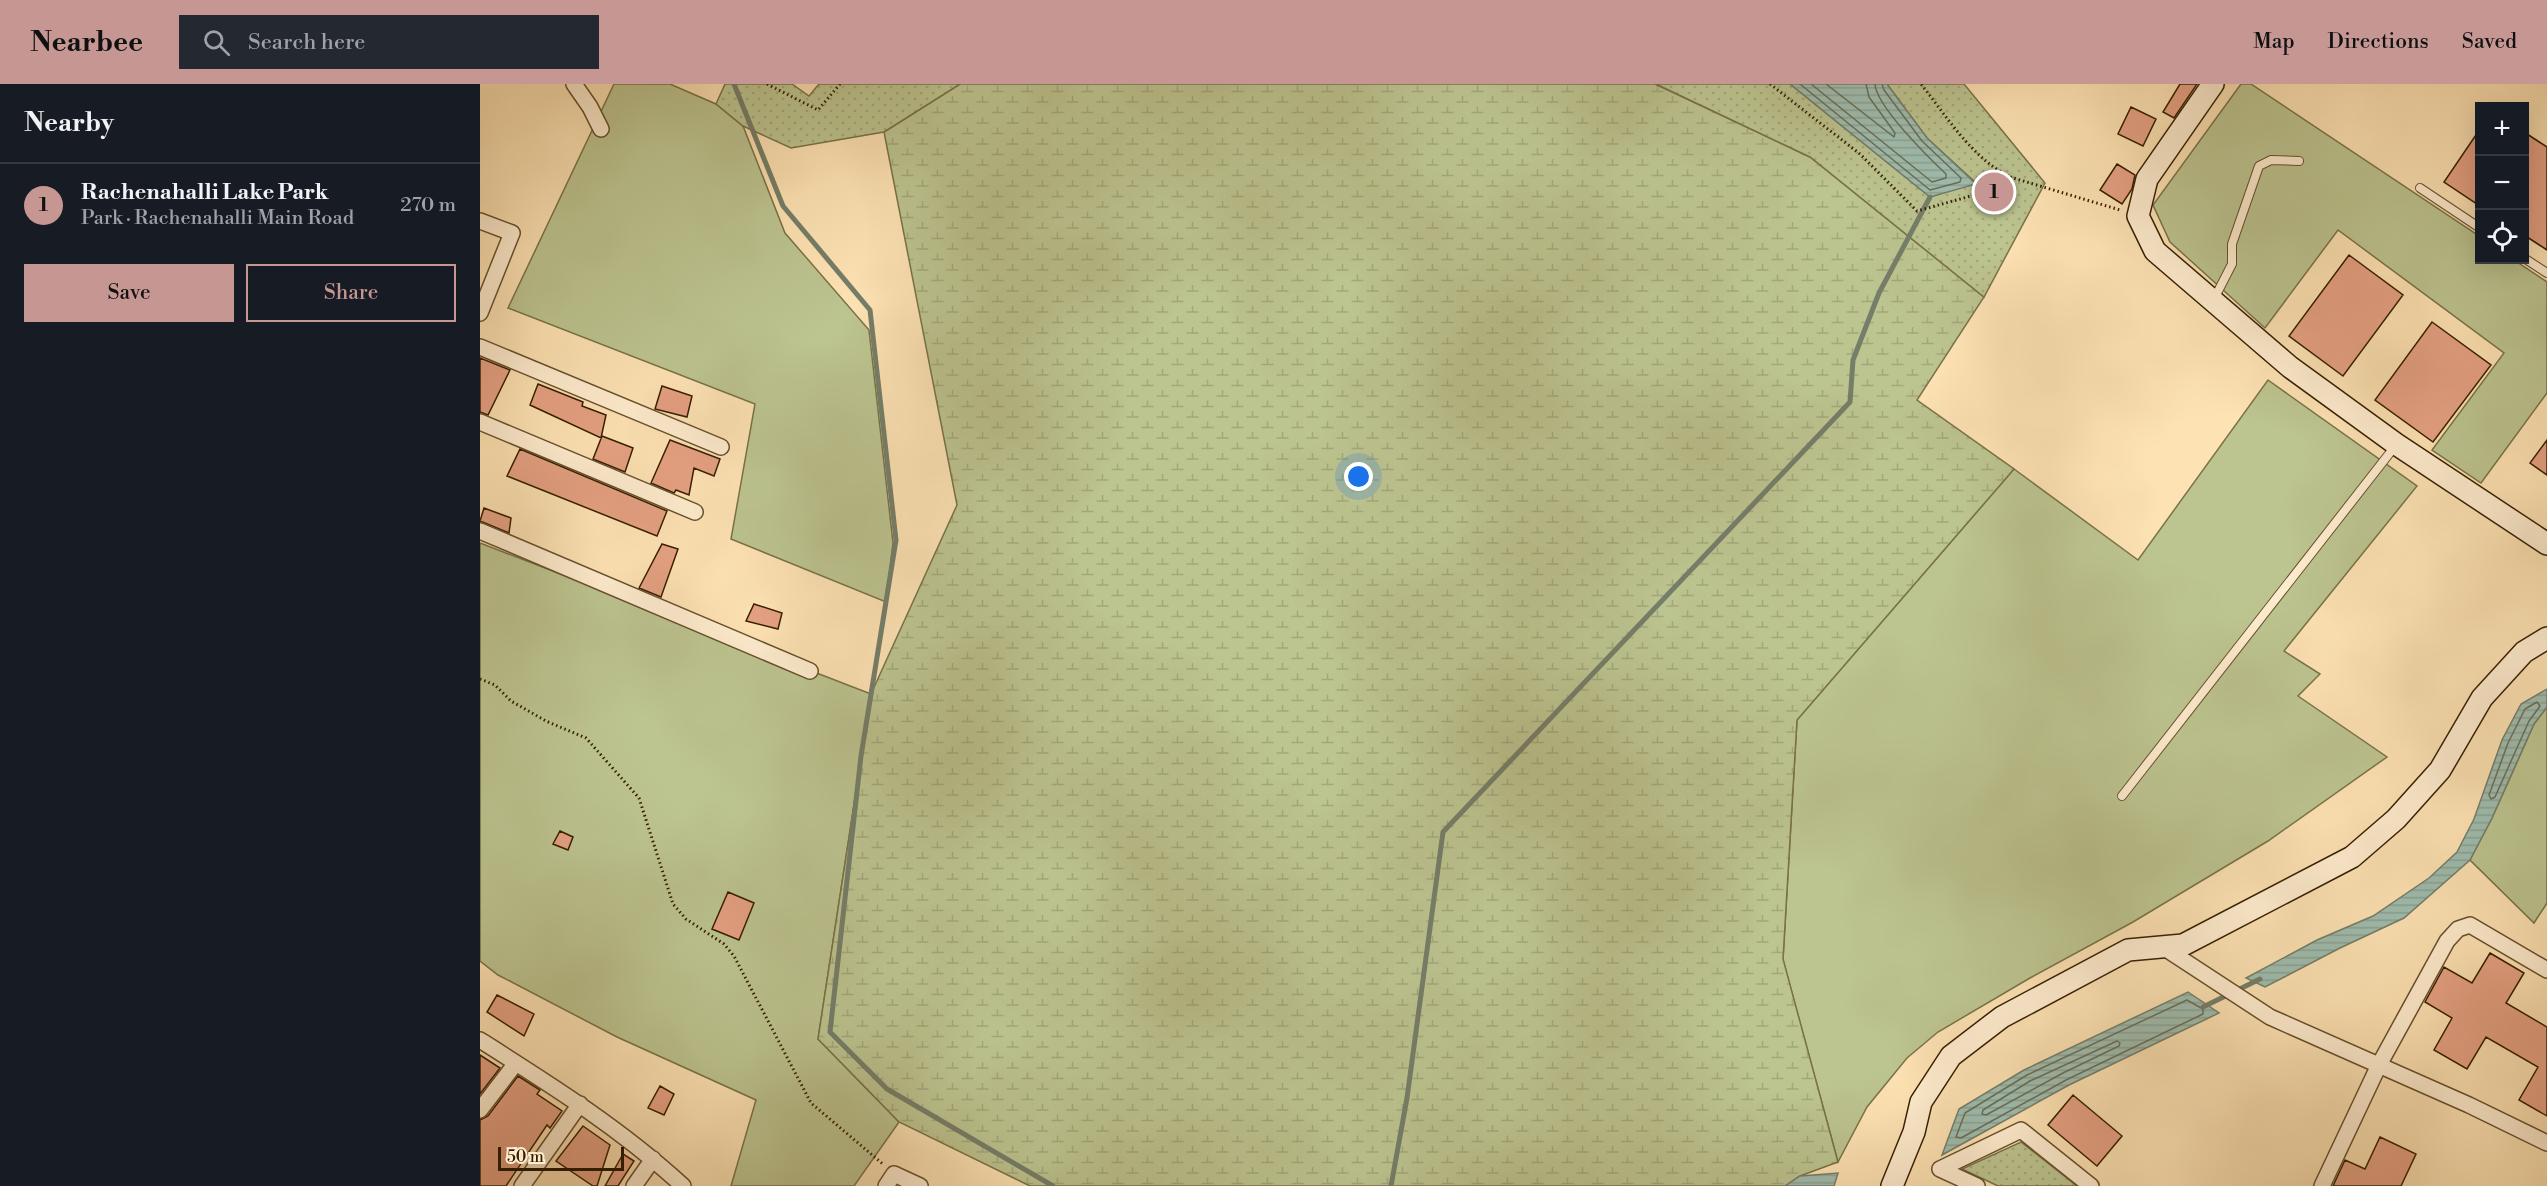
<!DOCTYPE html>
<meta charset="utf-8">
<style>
body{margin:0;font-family:"Libre Bodoni",serif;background:#242831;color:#f1f3f6}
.controls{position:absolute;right:18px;top:18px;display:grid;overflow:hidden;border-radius:0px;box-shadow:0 6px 24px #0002}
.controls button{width:54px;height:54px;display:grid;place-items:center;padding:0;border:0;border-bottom:2px solid #363941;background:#171b24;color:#f1f3f6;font:30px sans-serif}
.scale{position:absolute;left:18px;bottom:15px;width:126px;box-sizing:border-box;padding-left:6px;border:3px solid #361f00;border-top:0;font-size:16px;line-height:21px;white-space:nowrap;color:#361f00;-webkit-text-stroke:4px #feecce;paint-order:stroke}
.you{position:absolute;left:879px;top:393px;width:21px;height:21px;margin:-15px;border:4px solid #fff;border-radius:50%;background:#1a73e8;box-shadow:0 0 0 9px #1a73e833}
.badge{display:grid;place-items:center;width:39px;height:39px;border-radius:50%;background:#c59692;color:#111;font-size:20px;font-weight:700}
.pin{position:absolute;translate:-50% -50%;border:3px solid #fff;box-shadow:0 2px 6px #0006}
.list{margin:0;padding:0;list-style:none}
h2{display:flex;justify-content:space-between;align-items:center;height:78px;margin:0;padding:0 24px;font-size:26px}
h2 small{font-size:20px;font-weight:400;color:#9ea1a6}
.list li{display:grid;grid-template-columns:39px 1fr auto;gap:18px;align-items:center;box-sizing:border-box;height:84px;padding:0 24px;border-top:2px solid #363941}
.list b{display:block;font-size:22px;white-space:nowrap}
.list p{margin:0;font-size:20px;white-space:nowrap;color:#9ea1a6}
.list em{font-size:20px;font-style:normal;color:#9ea1a6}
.actions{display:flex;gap:12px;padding:18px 24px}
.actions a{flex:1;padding:14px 0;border:2px solid #c59692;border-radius:0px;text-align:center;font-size:21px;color:#c59692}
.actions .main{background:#c59692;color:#111}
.icon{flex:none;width:33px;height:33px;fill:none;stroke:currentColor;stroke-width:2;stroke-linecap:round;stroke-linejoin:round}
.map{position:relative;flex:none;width:2067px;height:1102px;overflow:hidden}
header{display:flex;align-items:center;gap:36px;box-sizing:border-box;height:84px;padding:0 30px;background:#c59692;color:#111}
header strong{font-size:28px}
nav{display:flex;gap:33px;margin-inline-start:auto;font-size:21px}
.search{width:420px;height:54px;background:#242831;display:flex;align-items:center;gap:15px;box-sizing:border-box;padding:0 21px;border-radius:0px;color:#9ea1a6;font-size:22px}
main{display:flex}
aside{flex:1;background:#171b24}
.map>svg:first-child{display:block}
.green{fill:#bcc490;stroke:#797248;stroke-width:1.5}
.wetland{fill:url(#wetland-marsh);stroke:#797248;stroke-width:1.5}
.park{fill:url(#park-dots);stroke:#797248;stroke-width:1.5}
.water{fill:url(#water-rules);stroke:#757e69;stroke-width:1.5}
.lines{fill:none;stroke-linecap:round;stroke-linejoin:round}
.shore{stroke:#6a6e58;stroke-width:1.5}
.stream{stroke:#757e69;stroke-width:5}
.building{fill:#e5a183;stroke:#361f00;stroke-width:1.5}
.lane-casing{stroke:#68502d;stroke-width:10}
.street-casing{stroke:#68502d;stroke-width:18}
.secondary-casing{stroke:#361f00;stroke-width:24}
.path{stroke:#361f00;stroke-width:3;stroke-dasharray:1.5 3;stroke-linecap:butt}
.lane{stroke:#feecce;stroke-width:8}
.street{stroke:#feecce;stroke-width:15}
.secondary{stroke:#feecce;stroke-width:21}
</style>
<header>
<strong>Nearbee</strong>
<div class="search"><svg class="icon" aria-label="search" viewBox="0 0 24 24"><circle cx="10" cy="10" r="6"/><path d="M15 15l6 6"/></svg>Search here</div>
<nav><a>Map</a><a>Directions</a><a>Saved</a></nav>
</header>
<main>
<aside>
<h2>Nearby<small></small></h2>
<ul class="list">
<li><span class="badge">1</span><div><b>Rachenahalli Lake Park</b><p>Park · Rachenahalli Main Road</p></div><em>270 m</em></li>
</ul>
<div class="actions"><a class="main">Save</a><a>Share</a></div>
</aside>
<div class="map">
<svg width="2067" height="1102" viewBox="0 0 2067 1102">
<defs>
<pattern id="wetland-marsh" width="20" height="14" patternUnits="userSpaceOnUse" patternTransform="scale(1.5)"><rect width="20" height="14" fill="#bcc490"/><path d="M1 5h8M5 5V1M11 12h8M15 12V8" fill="none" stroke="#a2a87a"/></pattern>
<pattern id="park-dots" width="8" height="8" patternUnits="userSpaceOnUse" patternTransform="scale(1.5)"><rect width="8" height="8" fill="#bcc490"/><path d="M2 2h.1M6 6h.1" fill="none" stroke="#a2a87a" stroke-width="1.8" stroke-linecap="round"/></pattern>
<pattern id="water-rules" width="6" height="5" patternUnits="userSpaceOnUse" patternTransform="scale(1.5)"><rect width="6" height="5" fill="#9fbdaf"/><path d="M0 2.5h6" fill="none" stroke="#8aa295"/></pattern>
</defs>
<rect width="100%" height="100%" fill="#fde2b3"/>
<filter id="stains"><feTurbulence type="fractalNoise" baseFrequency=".00333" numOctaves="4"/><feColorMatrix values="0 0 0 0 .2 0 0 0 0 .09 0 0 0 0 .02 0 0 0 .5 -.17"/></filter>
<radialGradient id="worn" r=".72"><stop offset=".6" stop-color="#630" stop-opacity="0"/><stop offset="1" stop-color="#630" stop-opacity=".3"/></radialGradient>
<path class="green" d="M 134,0 L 190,0 L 236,20 L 263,42 L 305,149 L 389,246 L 413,459 L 406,518 L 251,455 L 275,320 L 28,224 Z
M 1761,0 L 1771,0 L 1999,152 L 2000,176 L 2034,176 L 2067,198 L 2067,309 L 2001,399 L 1952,366 L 2024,269 L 1858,146 L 1785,244 L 1690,158 L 1673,121 Z
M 1788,296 L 1937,402 L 1804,567 L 1840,590 L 1818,612 L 1907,673 L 1788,757 L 1653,838 L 1550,894 L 1458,948 L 1427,974 L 1387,1023 L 1358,1078 L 1303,876 L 1317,636 L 1534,385 L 1658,476 Z
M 0,459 L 391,610 L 338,955 L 419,1038 L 374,1102 L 251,1102 L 276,1016 L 137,953 L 18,891 L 0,877 Z
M 2067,623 L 2067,819 L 2054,839 L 1990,776 L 2012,734 L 2054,640 Z"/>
<path class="wetland" d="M 480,0 L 1175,0 L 1330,73 L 1504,213 L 1437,316 L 1534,385 L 1317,636 L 1303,875 L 1358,1078 L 1320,1092 L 1305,1102 L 550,1102 L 419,1038 L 338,955 L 391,610 L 477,421 L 404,48 Z"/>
<path class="park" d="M 245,0 L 312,0 L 329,12 L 339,0 L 480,0 L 404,48 L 311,64 L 263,42 L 236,20 Z
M 1176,0 L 1310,0 L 1450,113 L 1496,99 L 1447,54 L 1407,0 L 1484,0 L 1565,99 L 1504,213 L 1330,73 Z
M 1541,1058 L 1597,1102 L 1518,1102 L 1482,1085 Z"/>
<path class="water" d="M 1310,0 L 1407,0 L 1447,54 L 1496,100 L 1450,113 Z
M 2067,605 L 2067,623 L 2054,640 L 2012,734 L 1990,776 L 1924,834 L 1860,864 L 1785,903 L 1766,894 L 1837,856 L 1893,832 L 1949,794 L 1977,768 L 1994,735 L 2022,656 L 2041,620 Z
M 1708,908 L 1739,929 L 1589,1001 L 1462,1071 L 1479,1025 L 1544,986 Z
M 1358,1089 L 1354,1102 L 1305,1102 L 1320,1092 Z"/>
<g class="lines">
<path class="shore" d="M 1320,0 L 1450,106 L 1480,98 L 1481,94 L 1442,57 L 1404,6 L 1402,0
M 1331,0 L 1452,98 L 1466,94 L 1466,90 C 1449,74 1396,22 1395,0
M 1346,0 L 1414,53 L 1415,49 L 1389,13 L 1386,0
M 2057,618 L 2060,622 L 2049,637 L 2015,713 L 2011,715 L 2009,711 L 2028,659 L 2045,625 Z
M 1707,916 L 1723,925 L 1723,930 L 1586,996 L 1481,1054 L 1476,1053 L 1485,1029 L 1547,991 Z
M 1637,957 L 1640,959 L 1639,962 L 1583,989 L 1506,1031 L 1502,1030 L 1503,1026 L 1550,997 Z"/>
<path class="stream" d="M 254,0 L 303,122 L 390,226 L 416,456 L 381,672 L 350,948 L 407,1005 L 573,1102
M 1723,923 L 1780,895
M 911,1102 L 927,1014 L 963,748 L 1370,318 L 1373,276 L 1399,209 L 1450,113"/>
</g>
<path class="building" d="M 1700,0 L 1717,0 L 1694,34 L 1683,28 Z
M 1651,23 L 1676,35 L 1663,62 L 1638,50 Z
M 2000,45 L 2000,122 L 1964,98 Z
M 2044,48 L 2067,63 L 2067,166 L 2044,151 Z
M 1637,80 L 1655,91 L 1652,105 L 1642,120 L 1620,106 Z
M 1869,171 L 1923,211 L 1863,292 L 1809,252 Z
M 1952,238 L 2011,281 L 1953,358 L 1895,316 Z
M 0,274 L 30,286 L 8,331 L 0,328 Z
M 58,300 L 103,318 L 102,322 L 126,331 L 121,354 L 50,321 Z
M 182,302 L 212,312 L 207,333 L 175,325 Z
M 122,352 L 153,364 L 145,388 L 113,375 Z
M 190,356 L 240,375 L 234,392 L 214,384 L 209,411 L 196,406 L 194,409 L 171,399 Z
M 2067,356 L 2067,391 L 2050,379 Z
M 40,365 L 187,427 L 177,452 L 27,392 Z
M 4,424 L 31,434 L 29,449 L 0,437 Z
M 182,460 L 198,465 L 181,513 L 159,504 Z
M 274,520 L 302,529 L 298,545 L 266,537 Z
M 80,747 L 93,753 L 88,766 L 73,760 Z
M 248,808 L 274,819 L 259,856 L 232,845 Z
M 2010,869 L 2044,889 L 2026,919 L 2067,943 L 2067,1032 L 2039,1016 L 2058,983 L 2006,953 L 1987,985 L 1954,966 L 1972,934 L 1945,918 L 1964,883 L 1992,899 Z
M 17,911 L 54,930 L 44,952 L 7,928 Z
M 0,971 L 20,984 L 0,1010 Z
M 38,992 L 60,1006 L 57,1010 L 82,1027 L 70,1044 L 67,1041 L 26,1102 L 0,1102 L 0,1036 L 8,1032 Z
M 180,1002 L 194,1010 L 184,1031 L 168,1024 Z
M 1593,1011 L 1642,1052 L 1617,1082 L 1568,1041 Z
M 103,1042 L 130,1061 L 117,1102 L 113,1102 L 76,1077 Z
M 1900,1053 L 1936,1070 L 1921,1102 L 1853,1102 L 1865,1076 L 1885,1085 Z
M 143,1070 L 154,1077 L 138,1102 L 125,1102 Z"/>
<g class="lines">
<defs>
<path id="lane" d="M 1940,104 L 2000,144
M 2044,174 L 2067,189
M 1734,215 L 1752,180 L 1752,160 L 1779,82 L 1791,76 L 1819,77
M 1642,712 L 1916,361"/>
<path id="street" d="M 94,0 L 110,23 L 121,45
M 0,137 L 32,149 L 0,229
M 0,263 L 241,363
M 0,338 L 215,428
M 0,447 L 330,587
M 1683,863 L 1790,933 L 1989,1021 L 2067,1059
M 0,956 C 71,1001 141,1045 203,1102
M 0,1026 L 36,979
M 1460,1085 L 1541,1046 L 1611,1102
M 1460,1085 L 1497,1102
M 42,1102 L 100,1020
M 154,1102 L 173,1075
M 406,1102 L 414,1090 L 440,1102
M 1842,1102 L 1899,981 L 1967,857 L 1978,845 L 1990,841 L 2067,886"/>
<path id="secondary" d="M 1733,0 L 1667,95 L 1658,132 L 1675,167 L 1810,283 L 1916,360 L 2067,460
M 1412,1102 L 1434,1048 L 1441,1018 L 1471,972 L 1522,933 L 1648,866 L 1703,861 L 1872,773 L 1916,735 L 1960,686 L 2002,614 L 2044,568 L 2067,554"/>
</defs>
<use href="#lane" class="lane-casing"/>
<use href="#street" class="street-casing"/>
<use href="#secondary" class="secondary-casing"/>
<path class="path" d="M 287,0 L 338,26 L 360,0
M 1290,0 L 1380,70 L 1437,127 L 1516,105 L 1530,93 C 1492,74 1467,33 1441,0
M 1530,93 L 1640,126
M 0,595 L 15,601 L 31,617 L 66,637 L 106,654 L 159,714 L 193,820 L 206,835 L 244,860 L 254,872 L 331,1019 L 404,1081"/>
<use href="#lane" class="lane"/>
<use href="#street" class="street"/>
<use href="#secondary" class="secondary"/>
</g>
<rect width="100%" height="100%" filter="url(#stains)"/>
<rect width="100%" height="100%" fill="url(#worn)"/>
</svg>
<div class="controls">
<button>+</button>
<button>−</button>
<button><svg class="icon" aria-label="locate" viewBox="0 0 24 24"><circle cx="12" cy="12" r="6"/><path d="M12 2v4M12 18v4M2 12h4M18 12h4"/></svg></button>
</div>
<div class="scale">50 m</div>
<div class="you"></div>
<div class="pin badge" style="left:1514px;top:108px">1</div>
</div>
</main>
